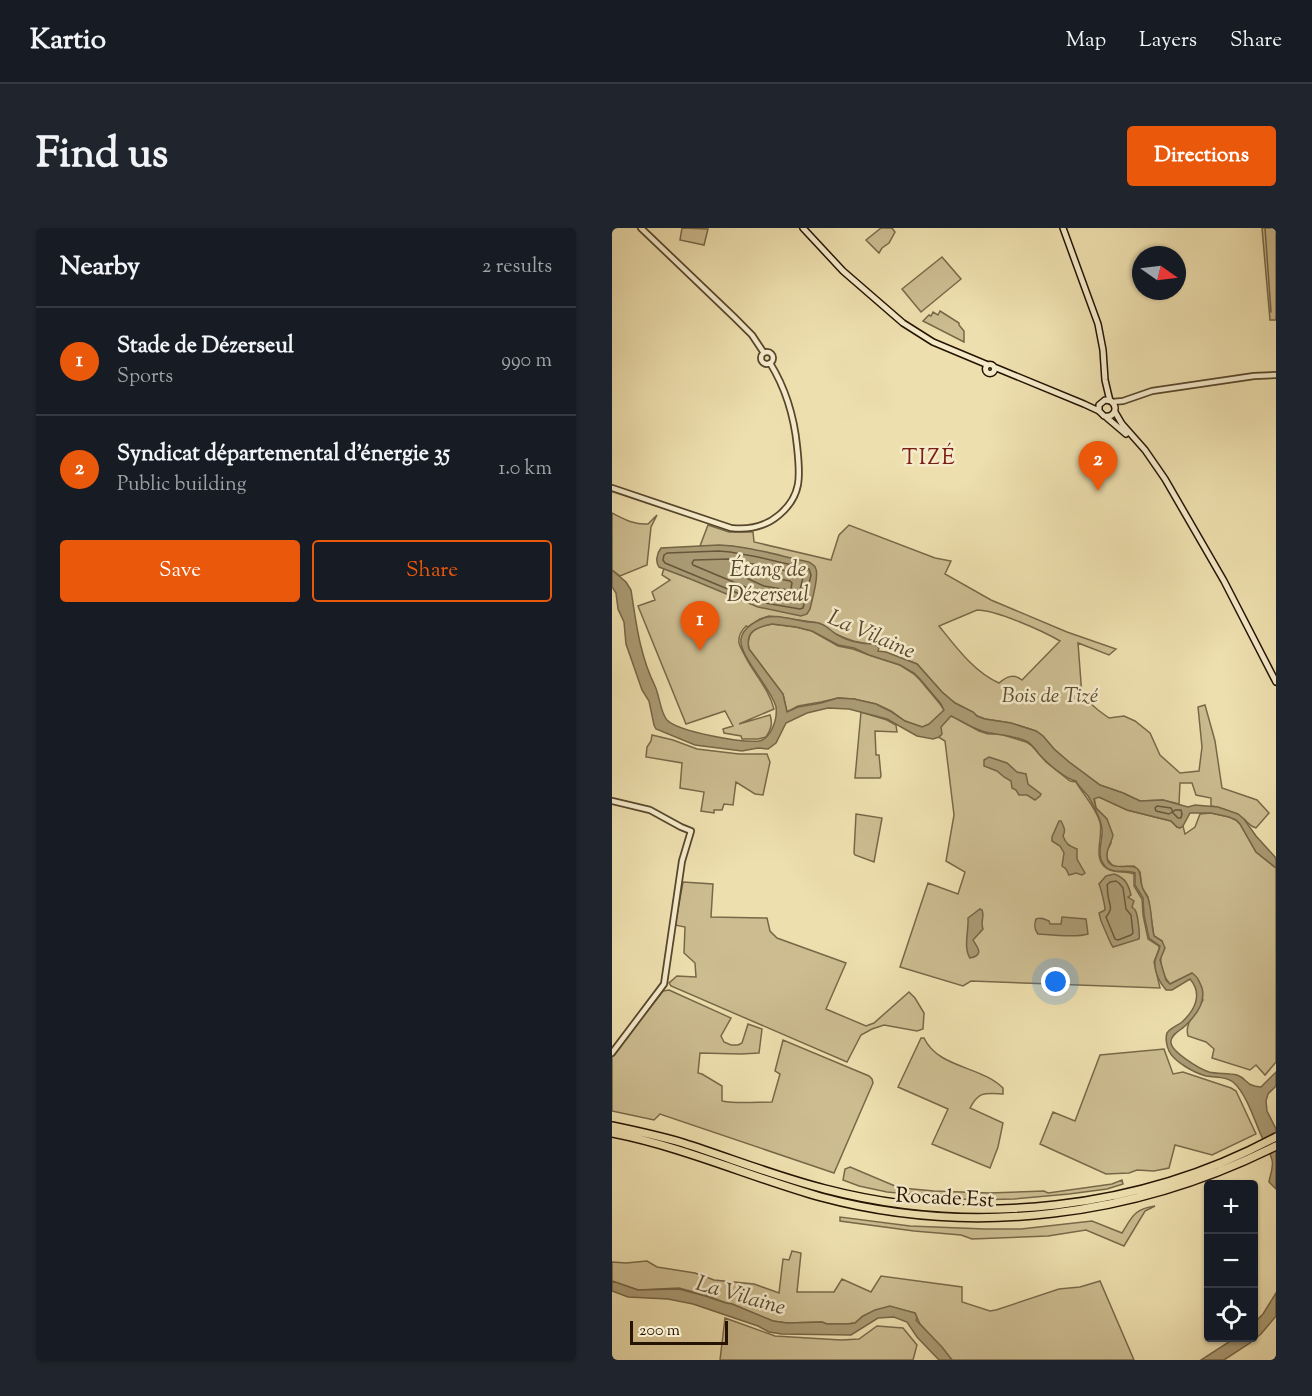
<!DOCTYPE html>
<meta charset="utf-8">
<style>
body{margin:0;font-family:"Sorts Mill Goudy",serif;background:#20242c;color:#f1f3f6}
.controls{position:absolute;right:18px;bottom:18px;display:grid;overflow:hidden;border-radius:6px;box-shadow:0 2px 4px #0004}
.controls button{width:54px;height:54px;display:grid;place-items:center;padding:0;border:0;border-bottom:2px solid #363941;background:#171b24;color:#f1f3f6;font:30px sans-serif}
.compass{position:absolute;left:520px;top:18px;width:54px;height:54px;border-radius:50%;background:#171b24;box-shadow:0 2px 4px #0004;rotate:104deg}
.scale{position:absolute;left:18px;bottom:15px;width:98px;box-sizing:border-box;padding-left:6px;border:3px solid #251300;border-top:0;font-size:16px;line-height:21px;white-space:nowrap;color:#251300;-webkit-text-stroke:4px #f4eaca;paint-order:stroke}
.you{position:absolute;left:444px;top:754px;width:21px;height:21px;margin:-15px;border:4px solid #fff;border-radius:50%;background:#1a73e8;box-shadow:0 0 0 9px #1a73e833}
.badge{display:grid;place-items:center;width:39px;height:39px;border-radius:50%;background:#ea580c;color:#fff;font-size:20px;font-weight:700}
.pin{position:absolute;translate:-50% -50px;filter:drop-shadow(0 2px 3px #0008)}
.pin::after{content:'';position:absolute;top:32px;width:21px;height:18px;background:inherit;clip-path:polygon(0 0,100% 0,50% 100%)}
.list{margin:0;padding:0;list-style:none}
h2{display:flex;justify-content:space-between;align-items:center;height:78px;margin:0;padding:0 24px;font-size:26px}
h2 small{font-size:20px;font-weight:400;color:#9ea1a6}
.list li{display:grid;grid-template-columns:39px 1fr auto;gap:18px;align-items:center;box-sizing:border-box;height:108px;padding:0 24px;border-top:2px solid #363941}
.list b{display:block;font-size:22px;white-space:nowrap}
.list p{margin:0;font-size:20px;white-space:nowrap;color:#9ea1a6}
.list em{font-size:20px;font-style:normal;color:#9ea1a6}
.actions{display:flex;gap:12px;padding:18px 24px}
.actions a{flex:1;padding:14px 0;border:2px solid #ea580c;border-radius:6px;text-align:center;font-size:21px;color:#ea580c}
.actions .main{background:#ea580c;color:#fff}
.icon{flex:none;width:33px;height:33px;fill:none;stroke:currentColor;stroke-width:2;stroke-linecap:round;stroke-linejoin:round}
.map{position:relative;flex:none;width:664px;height:1132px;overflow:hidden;border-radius:6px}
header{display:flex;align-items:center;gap:36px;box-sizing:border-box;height:84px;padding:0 30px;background:#171b24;border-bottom:2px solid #363941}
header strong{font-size:28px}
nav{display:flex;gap:33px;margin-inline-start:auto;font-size:21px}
.intro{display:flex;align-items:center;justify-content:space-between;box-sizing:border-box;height:144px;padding:0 36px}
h1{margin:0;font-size:42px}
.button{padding:15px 27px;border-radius:6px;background:#ea580c;color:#fff;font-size:21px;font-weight:700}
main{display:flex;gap:36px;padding:0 36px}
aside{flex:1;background:#171b24;border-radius:6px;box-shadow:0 2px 4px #0004}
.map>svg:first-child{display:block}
.green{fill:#ccbc90;stroke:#786848;stroke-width:1.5;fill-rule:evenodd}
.water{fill:#aa9a73;stroke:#756445;stroke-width:1.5;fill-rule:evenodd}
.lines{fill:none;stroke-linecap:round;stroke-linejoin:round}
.shore{stroke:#68563a;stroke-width:1.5}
.stream{stroke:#756445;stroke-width:1.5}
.tertiary-casing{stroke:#57462c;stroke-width:8}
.secondary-casing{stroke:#251300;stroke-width:8}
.trunk-casing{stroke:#251300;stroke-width:10}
.tertiary{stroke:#f4eaca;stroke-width:4.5}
.secondary{stroke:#f4eaca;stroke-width:5}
.trunk{stroke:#eedfae;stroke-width:7}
.labels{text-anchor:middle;stroke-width:5;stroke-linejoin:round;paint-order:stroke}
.park-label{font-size:21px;font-style:italic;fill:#5f4e32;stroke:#f4eaca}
.street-label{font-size:21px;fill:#251300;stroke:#f4eaca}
.neighbourhood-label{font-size:22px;letter-spacing:1.5px;fill:#7a1f14;stroke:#f4eaca}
.water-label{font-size:22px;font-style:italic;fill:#5a492e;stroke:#f4eaca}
</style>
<header>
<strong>Kartio</strong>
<nav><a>Map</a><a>Layers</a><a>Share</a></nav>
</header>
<div class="intro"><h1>Find us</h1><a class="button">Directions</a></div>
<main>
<aside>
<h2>Nearby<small>2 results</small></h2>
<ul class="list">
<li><span class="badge">1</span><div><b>Stade de Dézerseul</b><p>Sports</p></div><em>990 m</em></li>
<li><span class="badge">2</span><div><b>Syndicat départemental d'énergie 35</b><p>Public building</p></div><em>1.0 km</em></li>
</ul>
<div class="actions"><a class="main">Save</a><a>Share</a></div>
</aside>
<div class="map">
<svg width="664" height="1132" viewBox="0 0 664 1132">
<rect width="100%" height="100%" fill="#eedfae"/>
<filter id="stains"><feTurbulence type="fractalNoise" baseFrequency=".00333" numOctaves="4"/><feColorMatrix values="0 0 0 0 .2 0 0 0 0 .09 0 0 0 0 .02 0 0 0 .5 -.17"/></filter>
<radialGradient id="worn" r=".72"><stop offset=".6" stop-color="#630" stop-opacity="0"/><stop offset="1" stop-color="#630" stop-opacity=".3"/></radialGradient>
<path class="green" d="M 70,0 L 96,1 L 92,17 L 68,12 Z
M 269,0 L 280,0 L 283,4 L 277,15 L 270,20 L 267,25 L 254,12 Z
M 650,0 L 664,0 L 664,92 L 658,92 Z
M 330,29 L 349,51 L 309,84 L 290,61 Z
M 328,83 L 347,95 L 347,97 L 352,103 L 352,114 L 311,93 L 317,87 L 319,88 L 321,84 L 326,87 Z
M 0,285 C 12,291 22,297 36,296 L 45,287 L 39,299 L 35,337 L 8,348 L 0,342 Z
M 96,297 L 117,304 L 141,304 L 142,314 L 219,332 L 227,307 L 237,297 L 323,330 L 339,333 L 333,346 L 379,372 L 455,404 L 504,421 L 497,427 L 466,415 L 470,468 L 486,482 L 497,490 L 512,488 L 523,493 L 538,505 L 548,527 L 568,545 L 587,543 L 590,519 L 586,479 L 593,477 L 603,513 L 610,560 L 645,572 L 657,585 L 644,600 C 637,598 637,595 632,591 C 625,586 608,579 599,578 L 599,570 L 584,567 L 580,555 L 568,555 L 567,576 L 551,572 L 528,573 L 511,565 L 488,557 L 457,534 L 442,521 L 431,508 L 424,503 L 399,495 L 373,491 L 365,488 L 361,484 L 343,475 L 330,464 L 305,436 L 292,431 L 298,427 L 299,424 L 266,410 L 263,416 L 255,416 L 241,413 L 225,407 L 207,395 L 179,391 L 157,388 L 148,391 L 136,399 L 134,398 C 130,402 126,408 127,415 C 128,419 131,424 133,428 C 142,446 157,461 162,481 L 127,496 L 158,487 C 161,496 159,501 154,509 L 146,511 L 130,511 L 129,508 L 112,505 L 111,501 L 121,498 L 113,483 L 74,496 L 26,378 L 43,372 L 40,364 L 58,352 L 50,347 L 52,340 L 76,350 L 157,325 L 119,318 L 88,318 ZM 365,382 C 384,382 431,403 448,413 L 410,452 C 401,445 394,449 387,455 C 362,444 344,419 327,398 Z
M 160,396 L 184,399 L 200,403 L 226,418 L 241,421 L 257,427 L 288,437 L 302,446 L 308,452 L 328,476 L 332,482 L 340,488 L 367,503 L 376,506 L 388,506 L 414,514 L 420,518 L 434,534 L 458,553 L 464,554 C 471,566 484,580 488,594 C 492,609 478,634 498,642 C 506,645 514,643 522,646 L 522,658 L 530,671 L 531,687 L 536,711 L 547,718 L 547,721 L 542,734 L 548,760 L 359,753 L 351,758 L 288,739 L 316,655 L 346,666 L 353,644 L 334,633 L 342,587 L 333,513 L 310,499 L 293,493 L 279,483 L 264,476 L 242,471 L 226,470 L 209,474 L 186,478 L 175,484 L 171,466 L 137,421 C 133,403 145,399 160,396 Z
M 249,484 L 275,492 L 284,497 L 285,504 L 263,503 L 264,527 L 267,527 L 269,548 L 268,550 L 243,550 Z
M 40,507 L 61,512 L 85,521 L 127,526 L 155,526 L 158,534 L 151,567 L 143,566 L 124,554 L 121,577 L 112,576 L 110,582 L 102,582 L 102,585 L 89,583 L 92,564 L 68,560 L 70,535 L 34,529 L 35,519 L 39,513 Z
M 484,569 L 487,569 L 515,582 L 559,593 L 565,599 L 568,600 L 571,598 L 573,606 L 583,599 L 588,586 L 599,585 L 617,589 L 624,592 L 628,596 L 644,624 L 664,640 L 664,834 L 653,847 L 644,837 L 638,842 L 600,830 L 602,821 L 594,814 L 576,808 C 572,794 585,784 591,772 L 580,745 L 558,756 C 547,744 548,728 550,713 L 542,708 L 536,669 L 530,660 L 528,644 L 522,638 L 505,639 L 500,637 L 495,631 L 495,623 L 499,615 L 495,591 L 484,580 L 482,570 Z
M 244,586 L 270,590 L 262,634 L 243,627 L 242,625 Z
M 71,654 L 101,656 L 99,689 L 155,690 L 158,703 L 165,710 L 234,735 L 214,781 L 254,798 L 262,795 L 297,764 L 303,770 L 312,785 L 311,801 L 305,803 L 272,797 L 260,801 L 249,807 L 235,834 L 59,758 L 57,755 L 65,748 L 84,749 L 83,735 L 72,725 L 73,699 L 63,697 Z
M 57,762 L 119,790 L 109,808 L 112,814 L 119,817 L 126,817 L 130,815 L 136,796 L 150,801 L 147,825 L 129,826 L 88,825 L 86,845 L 90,846 L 110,858 L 110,873 C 125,876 144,874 160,874 L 168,846 L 163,843 L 171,812 L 257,848 L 260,851 L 261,855 L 222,945 L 48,886 L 42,892 L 0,883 L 0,829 L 51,763 Z
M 309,810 L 312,810 C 326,840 369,838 391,860 L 391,866 C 373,865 367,863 358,880 L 391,895 L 386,919 L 378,940 L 320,916 L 336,881 L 286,859 Z
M 552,821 L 561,846 L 571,844 L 619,860 L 624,863 L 644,906 L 600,927 L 563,917 L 557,940 L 542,943 L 525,942 L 517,945 L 494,946 L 428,916 L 441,884 L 463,893 L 488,827 Z
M 238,939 L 283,958 L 290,960 L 322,963 L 377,965 L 432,963 L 436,965 L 500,956 L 510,952 L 511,956 L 495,961 L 457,966 L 402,971 L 361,972 L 275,964 L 247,958 L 231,952 L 233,941 Z
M 543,978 L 533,983 L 512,1018 L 474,1002 L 436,1008 L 360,1011 L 349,1007 L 302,1003 L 228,993 L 228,989 L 298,998 L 373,1001 L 409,1001 L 480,993 L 510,1005 C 520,989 522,981 543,978 Z
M 180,1023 L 189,1025 L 185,1064 L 222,1064 L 230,1051 L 259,1064 L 269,1048 L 350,1059 L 350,1074 L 378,1083 L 384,1082 L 447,1061 L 468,1059 L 488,1053 L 522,1132 L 340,1132 L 308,1096 L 303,1085 L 283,1080 L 251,1088 L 243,1095 L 235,1096 L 215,1096 L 210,1094 L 175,1095 L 161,1093 L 120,1076 L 114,1075 L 93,1067 L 67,1060 L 26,1062 L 0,1053 L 0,1034 L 14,1035 L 35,1033 L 45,1039 L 83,1045 L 102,1052 L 142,1056 L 167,1065 L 171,1031 L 177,1032 Z
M 113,1090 L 163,1108 L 229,1112 L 247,1111 L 265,1098 L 291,1100 L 305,1117 L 301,1132 L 108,1132 Z"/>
<path class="water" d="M 107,317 C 137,318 168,328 197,334 C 201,337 203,337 204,341 C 207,349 200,372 198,381 L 195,386 L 189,388 L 146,379 L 76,350 L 47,339 C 43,334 45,325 49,320 Z
M 0,342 L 14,354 L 19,362 C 24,395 28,428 43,458 C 48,469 48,484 55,492 C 67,504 130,515 147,513 C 153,512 157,507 160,501 C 163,495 165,487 164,479 C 160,461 126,427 129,411 C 130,403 139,396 147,392 C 161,384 180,392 196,394 C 200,394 205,394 209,396 C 215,398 219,403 224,406 C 235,413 250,416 263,416 L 267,420 L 266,423 L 274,424 L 305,436 L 330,464 L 343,475 L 361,484 L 365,488 L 373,491 L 399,495 L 424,503 L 431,508 L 442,521 L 457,534 L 488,557 L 511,565 L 528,573 L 551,572 L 576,579 L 583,577 L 606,579 L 626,586 L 632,591 L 644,608 L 664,630 L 664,640 L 644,624 L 628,596 L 624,592 L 617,589 L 599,585 L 578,585 L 571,598 L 568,600 L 565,599 L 559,593 L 515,582 L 487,569 L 482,571 L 484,580 L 495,591 L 501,607 C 500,613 496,619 495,625 C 493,649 522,631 527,643 C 529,648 528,653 530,658 C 531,662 534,666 536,670 C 540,682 539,696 542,708 L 550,713 L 553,720 L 548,732 L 554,752 L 558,756 L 580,745 C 586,749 587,753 590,760 C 594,774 584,787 575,796 C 570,802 560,805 559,813 C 557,823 588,841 597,844 C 605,846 616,845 625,847 C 636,851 633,858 649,859 L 664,844 L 664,858 L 656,866 L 654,873 L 655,883 L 664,901 L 664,961 L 657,954 C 658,947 662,938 660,932 C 658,923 652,915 649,907 C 642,891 634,865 621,854 C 613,848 603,850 594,848 C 583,845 562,834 557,823 C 555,819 553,810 555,805 C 558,800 565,798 570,794 C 583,782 591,766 578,751 L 560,762 L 554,762 C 548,755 542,744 543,733 C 544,728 547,724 548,718 L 537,710 L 532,687 L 531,670 L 523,657 L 523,645 C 514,641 503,646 495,640 C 483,630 490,616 490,604 C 491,595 481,576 476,568 C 472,563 467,559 464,553 C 453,551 435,535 427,526 C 423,521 420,516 414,513 C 401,507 386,507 373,504 C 361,501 350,493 339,488 L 329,499 L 330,506 L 327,509 L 321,511 L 305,508 L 275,491 L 237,481 L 216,480 L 195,485 L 174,495 L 164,515 L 156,521 L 146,520 L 130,523 L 83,517 L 44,501 L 42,497 L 37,473 L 30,462 L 14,416 L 12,394 L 6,381 L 4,365 L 0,359 ZM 160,396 L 184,399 L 200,403 L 226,417 L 242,420 L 257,427 L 288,437 L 302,445 L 308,451 L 329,476 L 332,482 L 317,496 L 310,499 L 293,493 L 278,483 L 264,476 L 242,471 L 226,470 L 209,475 L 186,479 L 175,484 L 171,466 L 137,421 C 133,403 145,399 160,396 Z
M 377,529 L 395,535 L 405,544 L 414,546 L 416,556 L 429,566 L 428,568 L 423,572 L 415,567 L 407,567 L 404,562 L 400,560 L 399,553 L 392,549 L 385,543 L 372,538 L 372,532 Z
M 447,593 L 449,593 C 452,599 454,602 451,608 C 454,616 457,618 465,621 L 465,631 L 473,645 L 470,647 L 464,645 L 457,647 L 454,641 L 450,638 L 452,625 L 448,618 L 440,613 L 440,609 Z
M 502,646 C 513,650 516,655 519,667 L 516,669 L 522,673 L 520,679 C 521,680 523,681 523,682 C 526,686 528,707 527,711 L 501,719 L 499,716 L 489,693 L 487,685 L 493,682 C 493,677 489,661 487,656 L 494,648 Z
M 368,681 L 370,682 C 373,689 368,693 371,701 L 361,712 C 365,719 373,727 358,730 C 351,720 357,702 356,690 Z
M 450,689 L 474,691 L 476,706 C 464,710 440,707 426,706 C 422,701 422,697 424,691 C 429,689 433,691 437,693 L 438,696 L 449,696 Z
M 0,1053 L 26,1062 L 67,1061 L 93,1068 L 114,1075 L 120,1076 L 161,1093 L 175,1095 L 210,1094 L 215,1096 L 235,1096 L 243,1095 L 251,1088 L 263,1082 L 278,1078 L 303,1085 L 305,1090 L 304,1092 L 330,1119 L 340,1132 L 327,1132 L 305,1109 L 295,1094 L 282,1089 L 266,1090 L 239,1107 L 170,1106 L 157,1104 L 146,1098 L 81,1076 L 56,1071 L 16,1069 L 0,1063 Z
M 664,1065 L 664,1088 L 649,1106 L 638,1115 L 612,1132 L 589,1132 L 623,1110 L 642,1110 L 642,1095 L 651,1086 Z"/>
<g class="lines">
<path class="shore" d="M 107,323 L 118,324 L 146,329 L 197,341 L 199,347 L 191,380 L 188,381 L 147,374 L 53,335 L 51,332 L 52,327 L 55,325 Z
M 117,331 L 189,346 L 191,349 L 186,371 L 183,373 L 150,366 L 81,337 L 80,335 L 82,332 Z
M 132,344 L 178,353 L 180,355 L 179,360 L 176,362 L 152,358 L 132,349 L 130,346 Z
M 545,578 L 559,580 L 561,584 L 563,582 L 569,582 L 570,586 L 569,590 L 566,590 L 560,584 L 557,586 L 544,583 L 543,580 Z
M 504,653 L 507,655 L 511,660 L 514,681 L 519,687 L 521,705 L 519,707 L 506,712 L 503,711 L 494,689 C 502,679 497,678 496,667 C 495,663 496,660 495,657 L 498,654 Z"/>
<path class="stream" d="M 653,0 L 659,84"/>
<defs>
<path id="tertiary" d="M 29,0 L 122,89 L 140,107 L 152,125
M149 130a6 6 0 1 1 12 0a6 6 0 1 1-12 0Z
M 500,174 L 511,173 L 540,163 L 642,148 L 664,147
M 0,260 L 119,300 C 137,302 153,299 167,287 C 191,267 188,246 185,218 C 182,188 174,161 158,135
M 0,573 L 38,582 L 69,599 L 79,603 L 70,633 L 52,756 L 0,825"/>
<path id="secondary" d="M 191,0 L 231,43 L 291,95 L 321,114 L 376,137
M 451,0 L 486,96 L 491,122 L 493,152 L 498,173
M373.5 141a4.5 4.5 0 1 1 9 0a4.5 4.5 0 1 1-9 0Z
M 382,139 L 472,176 L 487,183 L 492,188 C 502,190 507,180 499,173 L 493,172 L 487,177 L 487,183
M 503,184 L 510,196 L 533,222 L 553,251 L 612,353 L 664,454
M 494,189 L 514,206"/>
<path id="trunk" d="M 0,898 C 24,903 47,908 71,915 C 118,930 165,949 213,961 C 363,1000 528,982 664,909
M 0,905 C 72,919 138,949 209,969 C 361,1010 524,988 664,918"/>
</defs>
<use href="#tertiary" class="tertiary-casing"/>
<use href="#secondary" class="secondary-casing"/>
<use href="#trunk" class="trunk-casing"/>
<use href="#tertiary" class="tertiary"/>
<use href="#secondary" class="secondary"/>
<use href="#trunk" class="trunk"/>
</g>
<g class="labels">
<g class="park-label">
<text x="438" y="474">Bois de Tizé</text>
</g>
<g class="street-label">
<text transform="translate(333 969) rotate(3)" y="7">Rocade Est</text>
</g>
<g class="neighbourhood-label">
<text x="317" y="236">TIZÉ</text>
</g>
<g class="water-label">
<text x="156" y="348">Étang de<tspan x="156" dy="25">Dézerseul</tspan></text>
<text transform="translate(260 405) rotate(23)" y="8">La Vilaine</text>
<text transform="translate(129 1066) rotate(16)" y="8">La Vilaine</text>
</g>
</g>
<rect width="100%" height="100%" filter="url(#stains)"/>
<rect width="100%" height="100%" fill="url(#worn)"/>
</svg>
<div class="controls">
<button>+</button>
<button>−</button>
<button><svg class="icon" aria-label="locate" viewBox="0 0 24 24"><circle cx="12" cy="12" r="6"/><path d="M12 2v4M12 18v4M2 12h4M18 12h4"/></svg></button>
</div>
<svg class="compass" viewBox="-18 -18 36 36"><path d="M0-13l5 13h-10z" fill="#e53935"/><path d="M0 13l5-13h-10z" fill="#9ea1a6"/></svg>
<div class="scale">200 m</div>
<div class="you"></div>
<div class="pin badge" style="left:88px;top:423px">1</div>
<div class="pin badge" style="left:486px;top:263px">2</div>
</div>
</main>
